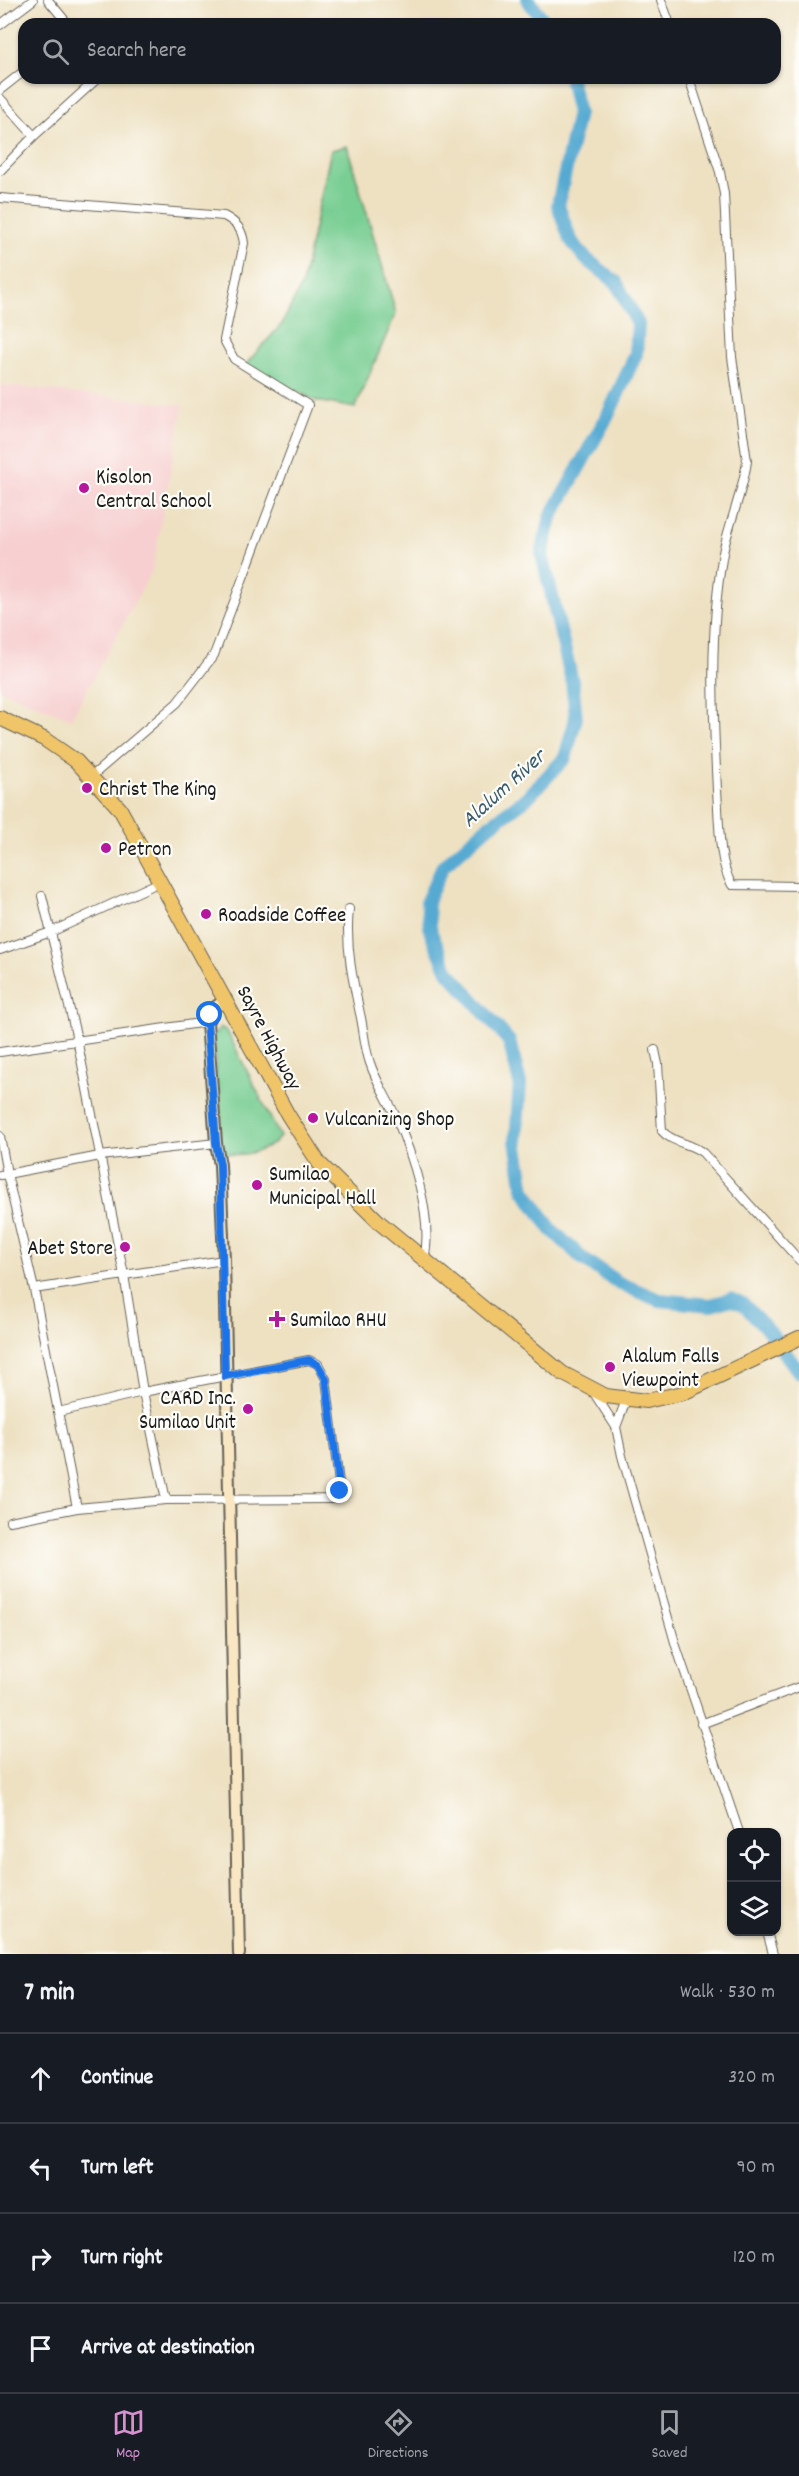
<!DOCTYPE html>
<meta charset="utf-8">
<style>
body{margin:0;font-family:Dekko,sans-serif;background:#242831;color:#f1f3f6}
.controls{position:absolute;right:18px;bottom:18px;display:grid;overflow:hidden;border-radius:12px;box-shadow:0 2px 4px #0004}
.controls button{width:54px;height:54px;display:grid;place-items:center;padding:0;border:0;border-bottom:2px solid #363941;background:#171b24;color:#f1f3f6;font:30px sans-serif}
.stop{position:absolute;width:18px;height:18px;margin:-14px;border:4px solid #1a73e8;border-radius:50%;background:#fff}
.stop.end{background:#1a73e8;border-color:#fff;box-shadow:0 2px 6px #0008}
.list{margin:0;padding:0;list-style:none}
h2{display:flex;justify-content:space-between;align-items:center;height:78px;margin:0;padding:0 24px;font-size:26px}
h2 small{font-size:20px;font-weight:400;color:#9ea1a6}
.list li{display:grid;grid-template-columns:39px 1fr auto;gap:18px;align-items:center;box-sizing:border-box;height:90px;padding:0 24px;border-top:2px solid #363941}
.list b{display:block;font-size:22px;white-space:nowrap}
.list em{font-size:20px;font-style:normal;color:#9ea1a6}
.icon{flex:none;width:33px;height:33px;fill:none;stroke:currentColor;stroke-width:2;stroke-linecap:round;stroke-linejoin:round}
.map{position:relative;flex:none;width:799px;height:1954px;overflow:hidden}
.search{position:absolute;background:#171b24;box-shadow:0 2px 4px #0004;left:18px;right:18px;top:18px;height:66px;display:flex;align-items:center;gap:15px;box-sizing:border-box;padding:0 21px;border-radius:18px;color:#9ea1a6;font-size:22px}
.sheet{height:438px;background:#171b24}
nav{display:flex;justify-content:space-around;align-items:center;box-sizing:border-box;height:84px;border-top:2px solid #363941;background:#171b24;font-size:16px;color:#9ea1a6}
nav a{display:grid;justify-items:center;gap:3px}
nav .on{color:#d690ce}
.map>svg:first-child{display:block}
.built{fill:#f7cfd0}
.green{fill:#78ce93;stroke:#4a7558;stroke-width:1.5}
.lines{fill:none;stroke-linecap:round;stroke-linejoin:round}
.river{stroke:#57aad2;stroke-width:14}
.street-casing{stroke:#666156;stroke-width:10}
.secondary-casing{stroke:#666156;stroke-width:14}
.highway-casing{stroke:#666156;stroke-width:16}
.street{stroke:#fff;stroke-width:8}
.secondary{stroke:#f9e7c3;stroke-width:10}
.highway{stroke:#f0c469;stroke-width:14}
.route{stroke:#1a73e8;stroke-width:8}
.poi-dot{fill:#b5179e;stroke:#fdfcf7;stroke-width:2}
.labels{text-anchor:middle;stroke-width:4.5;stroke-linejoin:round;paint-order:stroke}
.poi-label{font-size:21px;fill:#1c1c1c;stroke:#fdfcf7;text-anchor:start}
.street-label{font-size:21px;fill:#1c1c1c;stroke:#fdfcf7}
.water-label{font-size:22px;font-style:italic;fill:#375c6e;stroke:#fdfcf7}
</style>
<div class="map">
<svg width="799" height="1954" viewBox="0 0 799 1954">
<rect width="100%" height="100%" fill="#fdfcf7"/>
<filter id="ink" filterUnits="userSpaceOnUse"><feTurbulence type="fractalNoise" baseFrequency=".0167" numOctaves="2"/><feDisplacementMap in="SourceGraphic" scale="12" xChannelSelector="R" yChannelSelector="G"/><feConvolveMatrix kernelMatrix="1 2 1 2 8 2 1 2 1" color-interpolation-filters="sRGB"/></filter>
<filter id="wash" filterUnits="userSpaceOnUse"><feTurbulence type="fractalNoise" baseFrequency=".008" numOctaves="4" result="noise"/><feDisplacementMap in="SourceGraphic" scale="24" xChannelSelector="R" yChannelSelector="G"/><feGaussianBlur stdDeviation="1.35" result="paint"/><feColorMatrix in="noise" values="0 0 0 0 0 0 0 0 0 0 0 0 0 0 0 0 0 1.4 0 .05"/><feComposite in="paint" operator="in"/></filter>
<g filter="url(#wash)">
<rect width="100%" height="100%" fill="#eee1c2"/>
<path class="built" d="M 0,385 L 183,405 L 152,571 L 71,719 L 0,689 Z"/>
<path class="green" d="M 347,146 L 396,313 L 355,408 L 316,401 L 245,365 L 282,324 L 302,284 L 331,150 Z
M 220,1027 L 227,1031 L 280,1137 C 268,1152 236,1160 220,1150 L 214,1035 Z"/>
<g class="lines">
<path class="river" d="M 528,0 L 546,24
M 570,78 L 578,113 L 558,205 L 570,239 L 585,258 L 616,282 L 638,324 L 636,354 L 608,415 L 551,517 L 542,554 L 572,681 L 576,718 L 565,758 L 527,798 L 485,829 L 443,866 L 427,901 L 431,933 L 448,971 L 509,1041 L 520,1083 L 516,1141 L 524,1190 L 551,1229 L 584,1260 L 619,1283 L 659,1300 L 711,1305 L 731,1299 L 743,1304 L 769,1331 L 799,1372"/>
</g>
</g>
<g filter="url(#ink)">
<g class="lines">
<defs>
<path id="street" d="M 48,0 L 68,24
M 661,0 L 670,24
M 0,25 L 33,0
M 689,78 L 720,172 L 724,194 L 732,357 L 747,461 C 743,492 729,522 723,553 C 709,632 713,711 717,790 C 719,816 718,863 732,885 L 799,886
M 0,90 L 24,71
M 0,98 L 34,136
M 0,171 L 34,136 L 98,78
M 0,198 L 224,216 C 237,223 242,229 244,243 L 224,340 L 234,359 L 308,405 L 214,655 L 177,703 L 92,776
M 42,896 L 77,1039 L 124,1275 L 224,1260
M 349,909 C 345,946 353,982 361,1018 C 364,1033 365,1049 370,1063 C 376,1081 386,1096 394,1113 C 412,1153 434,1217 424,1260
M 0,950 L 51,932 L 162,881
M 655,1050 L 658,1064 L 662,1131 C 672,1143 691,1143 703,1153 L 799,1260
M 0,1052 L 207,1022
M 0,1136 L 7,1174 L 100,1156 L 216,1143
M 0,1175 L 7,1174 L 34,1289
M 594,1393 L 616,1427
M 626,1400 L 616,1427 L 622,1456 L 676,1646 L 739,1832
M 77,1508 L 34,1289 L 124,1275 L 143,1392 L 166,1500
M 10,1521 L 77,1508 L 166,1500 L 332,1499 L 340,1491 L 326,1379 L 318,1364 L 309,1360 L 143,1392 L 58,1412
M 701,1724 L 799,1687
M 767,1932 L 773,1954"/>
<path id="secondary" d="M 226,999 L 214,1008 L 207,1022 L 216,1143 L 220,1165 L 224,1260 L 239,1954"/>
<path id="highway" d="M 0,718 L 44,739 L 76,761 L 120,809 L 288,1115 L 319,1163 L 380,1223 L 562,1373 L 606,1396 L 646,1401 L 683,1393 L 799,1338"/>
</defs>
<use href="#street" class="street-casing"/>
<use href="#secondary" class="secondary-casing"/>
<use href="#highway" class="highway-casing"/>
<use href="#street" class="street"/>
<use href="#secondary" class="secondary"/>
<use href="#highway" class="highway"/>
</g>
</g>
<g class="lines" filter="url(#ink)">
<path class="route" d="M 210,1015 L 207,1022 L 216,1143 L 220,1165 L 225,1376 L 309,1360 L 318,1365 L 326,1379 L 340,1491"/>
</g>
<g class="poi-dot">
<circle cx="84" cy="488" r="6"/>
<circle cx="87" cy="788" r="6"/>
<circle cx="106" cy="848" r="6"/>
<circle cx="206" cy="914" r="6"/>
<circle cx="313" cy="1118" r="6"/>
<circle cx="257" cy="1185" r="6"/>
<circle cx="125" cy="1247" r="6"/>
<path d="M274 1310h6v6h6v6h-6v6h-6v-6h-6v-6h6z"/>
<circle cx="610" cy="1367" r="6"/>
<circle cx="248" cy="1409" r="6"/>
</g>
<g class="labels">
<g class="poi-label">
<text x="96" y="483">Kisolon<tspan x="96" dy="24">Central School</tspan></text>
<text x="99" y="795">Christ The King</text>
<text x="118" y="855">Petron</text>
<text x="218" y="921">Roadside Coffee</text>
<text x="325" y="1125">Vulcanizing Shop</text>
<text x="269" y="1180">Sumilao<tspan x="269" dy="24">Municipal Hall</tspan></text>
<text x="113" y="1254" text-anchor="end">Abet Store</text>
<text x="290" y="1326">Sumilao RHU</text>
<text x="622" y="1362">Alalum Falls<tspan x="622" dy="24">Viewpoint</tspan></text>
<text x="236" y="1404" text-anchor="end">CARD Inc.<tspan x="236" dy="24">Sumilao Unit</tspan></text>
</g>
<g class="street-label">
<text transform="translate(270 1037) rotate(62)" y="7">Sayre Highway</text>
</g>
<g class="water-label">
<text transform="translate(502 787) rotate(-42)" y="8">Alalum River</text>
</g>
</g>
</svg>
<div class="controls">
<button><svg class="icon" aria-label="locate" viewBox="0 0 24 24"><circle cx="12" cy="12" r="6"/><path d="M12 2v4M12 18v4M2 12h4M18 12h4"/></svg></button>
<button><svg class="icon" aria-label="layers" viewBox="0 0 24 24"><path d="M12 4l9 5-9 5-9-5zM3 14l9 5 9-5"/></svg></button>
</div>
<div class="stop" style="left:210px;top:1015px"></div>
<div class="stop end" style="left:340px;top:1491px"></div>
<div class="search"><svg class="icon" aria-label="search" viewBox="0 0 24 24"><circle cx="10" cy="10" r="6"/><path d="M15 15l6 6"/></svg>Search here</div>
</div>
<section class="sheet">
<h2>7 min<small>Walk · 530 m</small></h2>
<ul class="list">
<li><svg class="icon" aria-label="ahead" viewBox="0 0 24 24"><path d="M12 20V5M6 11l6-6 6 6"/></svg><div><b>Continue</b></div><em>320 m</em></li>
<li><svg class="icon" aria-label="left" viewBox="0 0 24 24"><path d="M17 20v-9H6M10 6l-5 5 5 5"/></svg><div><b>Turn left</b></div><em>90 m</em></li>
<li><svg class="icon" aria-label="right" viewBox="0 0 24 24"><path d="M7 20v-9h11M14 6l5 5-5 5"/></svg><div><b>Turn right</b></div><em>120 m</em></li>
<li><svg class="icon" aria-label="arrive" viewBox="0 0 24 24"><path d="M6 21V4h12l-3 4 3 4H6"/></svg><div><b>Arrive at destination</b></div></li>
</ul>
</section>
<nav>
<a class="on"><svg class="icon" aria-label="map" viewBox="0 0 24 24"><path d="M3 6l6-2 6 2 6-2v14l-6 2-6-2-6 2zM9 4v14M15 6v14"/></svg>Map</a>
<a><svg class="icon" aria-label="directions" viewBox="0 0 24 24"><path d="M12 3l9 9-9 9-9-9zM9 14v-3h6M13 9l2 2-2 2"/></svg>Directions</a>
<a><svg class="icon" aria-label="saved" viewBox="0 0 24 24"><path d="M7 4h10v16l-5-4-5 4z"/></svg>Saved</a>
</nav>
